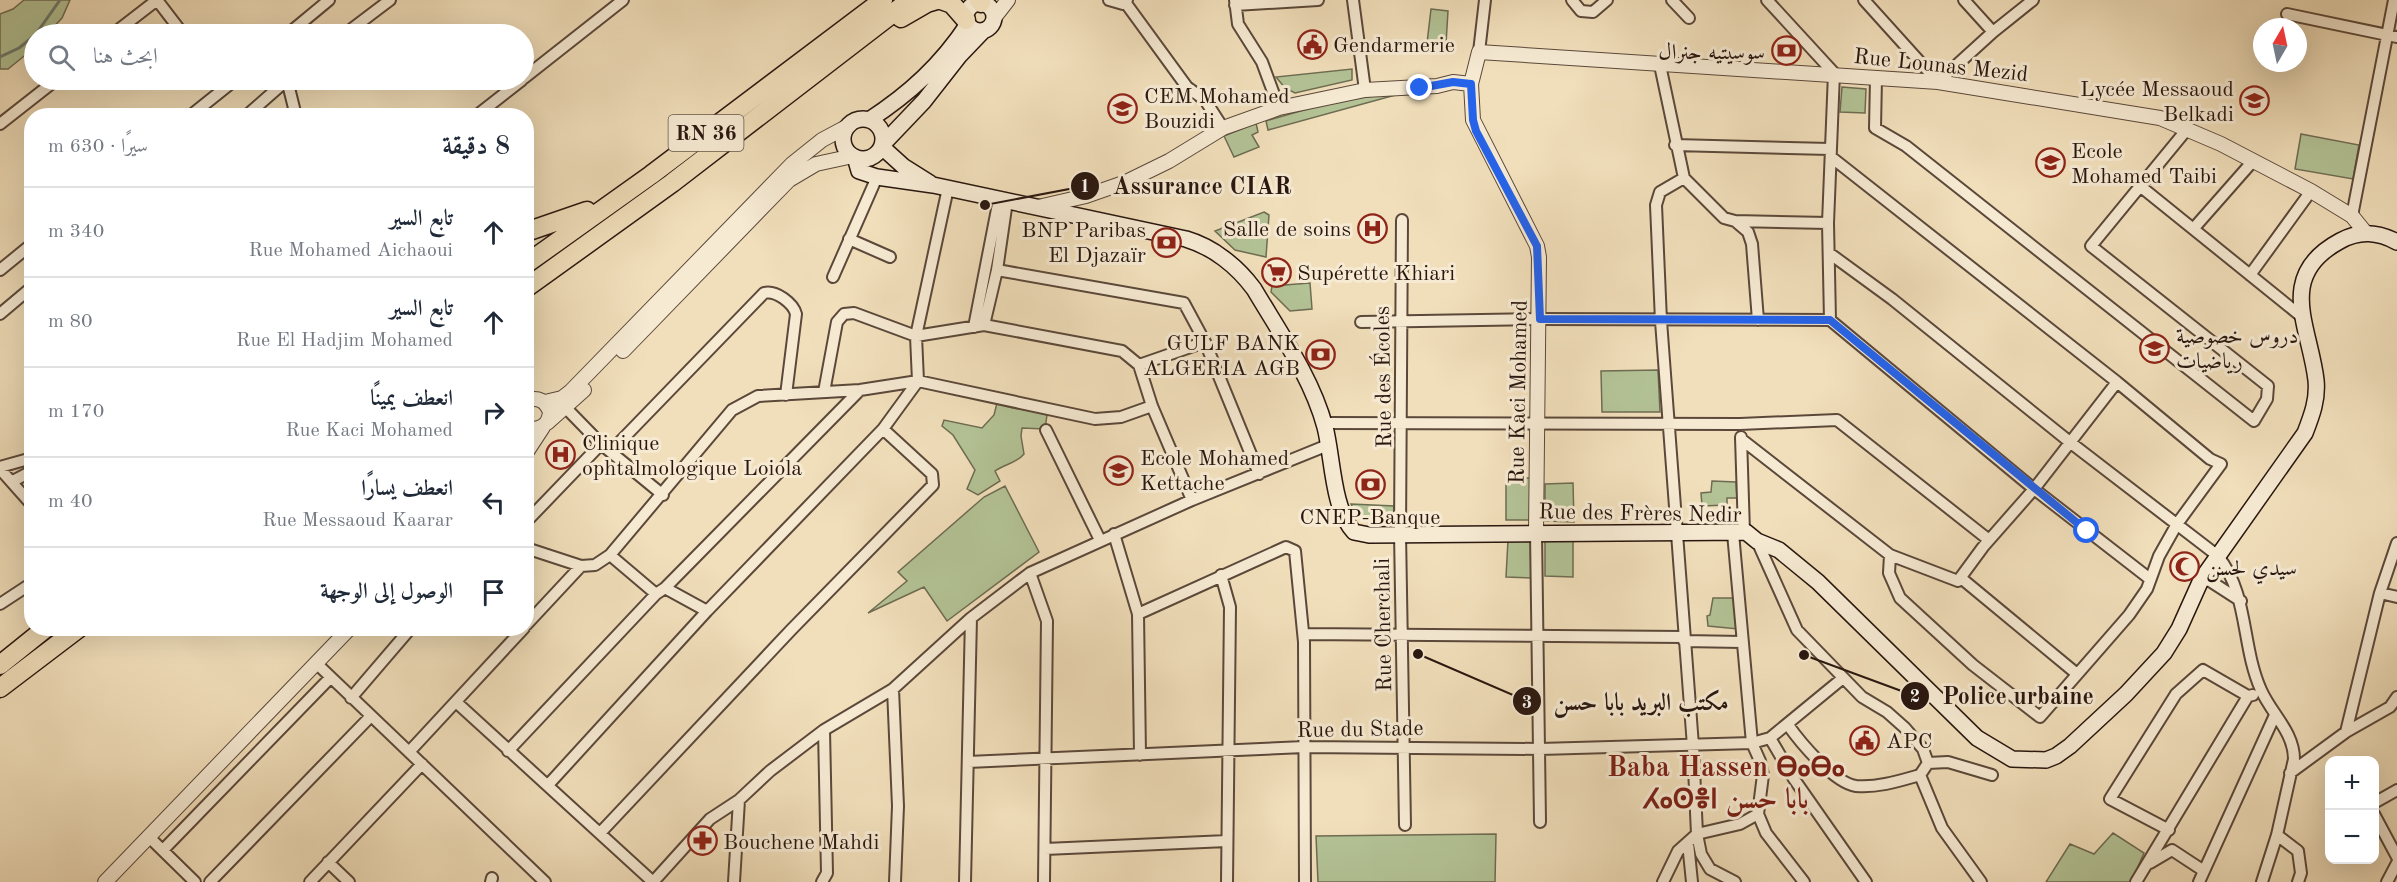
<!DOCTYPE html>
<html lang="ar">
<meta charset="utf-8">
<style>
body{margin:0;font-family:"Old Standard TT",Amiri,"Noto Sans Tifinagh",serif;background:#f6f6f7;color:#1f2937;direction:rtl}
.controls{position:absolute;right:18px;bottom:18px;display:grid;overflow:hidden;border-radius:12px;box-shadow:0 6px 24px #0002}
.controls button{width:54px;height:54px;display:grid;place-items:center;padding:0;border:0;border-bottom:2px solid #e0e1e3;background:#fff;color:#1f2937;font:30px sans-serif}
.compass{position:absolute;left:2253px;top:18px;width:54px;height:54px;border-radius:50%;background:#fff;box-shadow:0 6px 24px #0002;rotate:9deg}
.stop{position:absolute;width:18px;height:18px;margin:-14px;border:4px solid #2563eb;border-radius:50%;background:#fff}
.stop.end{background:#2563eb;border-color:#fff;box-shadow:0 2px 6px #0008}
.list{margin:0;padding:0;list-style:none}
h2{display:flex;justify-content:space-between;align-items:center;height:78px;margin:0;padding:0 24px;font-size:26px}
h2 small{font-size:20px;font-weight:400;color:#747a83}
.list li{display:grid;grid-template-columns:39px 1fr auto;gap:18px;align-items:center;box-sizing:border-box;height:90px;padding:0 24px;border-top:2px solid #e0e1e3}
.list b{display:block;font-size:22px;white-space:nowrap}
.list p{margin:0;font-size:20px;white-space:nowrap;color:#747a83}
.list em{font-size:20px;font-style:normal;color:#747a83}
.icon{flex:none;width:33px;height:33px;fill:none;stroke:currentColor;stroke-width:2;stroke-linecap:round;stroke-linejoin:round}
.map{position:relative;flex:none;width:2397px;height:882px;overflow:hidden;direction:ltr}
.search{position:absolute;background:#fff;box-shadow:0 6px 24px #0002;left:24px;top:24px;width:510px;height:66px;display:flex;align-items:center;gap:15px;box-sizing:border-box;padding:0 21px;border-radius:33px;color:#747a83;font-size:22px}
.panel{position:absolute;background:#fff;box-shadow:0 6px 24px #0002;left:24px;top:108px;width:510px;height:528px;border-radius:24px;direction:rtl}
.map>svg:first-child{display:block}
.green{fill:#b3c396;stroke:#6e6c52;stroke-width:1.5}
.lines{fill:none;stroke-linecap:round;stroke-linejoin:round}
.stream{stroke:#6d7a6e;stroke-width:3}
.minor-casing{stroke:#5b483a;stroke-width:14}
.tertiary-casing{stroke:#5b483a;stroke-width:16}
.secondary-casing{stroke:#29160f;stroke-width:18}
.trunk-casing{stroke:#29160f;stroke-width:21}
.minor{stroke:#f6ead3;stroke-width:10}
.tertiary{stroke:#f6ead3;stroke-width:14}
.secondary{stroke:#f6ead3;stroke-width:15}
.trunk{stroke:#f1dfbb;stroke-width:18}
.route{stroke:#2563eb;stroke-width:8}
.labels{text-anchor:middle;stroke-width:6;stroke-linejoin:round;paint-order:stroke}
.shield{fill:#f6ead3;stroke:#66564a;stroke-width:1.5}
.shield-label{font-size:21px;font-weight:bold;fill:#29160f}
.poi-label{font-size:22px;fill:#29160f;stroke:#f6ead3;text-anchor:start}
.street-label{font-size:22px;fill:#29160f;stroke:#f6ead3}
.district-label{font-size:28px;font-weight:bold;fill:#7a1f14;stroke:#f6ead3}
.leader{fill:none;stroke:#29160f;stroke-width:2}
.callout-dot{fill:#29160f;stroke:#f6ead3;stroke-width:2}
.mark-label{font-size:18px;text-anchor:middle;font-weight:bold;fill:#fff}
.callout-label{font-size:24px;text-anchor:middle;font-weight:bold;fill:#29160f;stroke:#f6ead3;stroke-width:6;stroke-linejoin:round;paint-order:stroke}
</style>
<div class="map">
<svg width="2397" height="882" viewBox="0 0 2397 882">
<rect width="100%" height="100%" fill="#f1dfbb"/>
<filter id="stains"><feTurbulence type="fractalNoise" baseFrequency=".00333" numOctaves="4"/><feColorMatrix values="0 0 0 0 .2 0 0 0 0 .09 0 0 0 0 .02 0 0 0 .5 -.17"/></filter>
<radialGradient id="worn" r=".72"><stop offset=".6" stop-color="#630" stop-opacity="0"/><stop offset="1" stop-color="#630" stop-opacity=".3"/></radialGradient>
<path class="green" d="M 24,0 L 70,0 L 62,18 L 47,34 L 34,34 L 34,48 L 8,69 L 0,69 L 0,14 L 13,9 Z
M 1431,9 L 1448,11 L 1446,44 L 1427,43 Z
M 1352,69 L 1352,80 L 1295,93 L 1285,88 L 1276,77 Z
M 1842,87 L 1866,89 L 1865,113 L 1840,112 Z
M 1399,94 L 1268,130 L 1266,121 C 1313,107 1350,96 1399,94 Z
M 1256,123 L 1258,132 L 1252,135 L 1259,147 L 1234,157 L 1224,136 Z
M 2301,134 L 2359,145 L 2353,179 L 2295,169 Z
M 1264,212 L 1269,215 L 1266,257 L 1235,250 L 1215,231 Z
M 1310,283 L 1312,309 L 1290,311 L 1271,292 L 1272,286 Z
M 1658,370 L 1660,412 L 1602,412 L 1601,371 Z
M 997,403 C 1014,410 1030,409 1047,415 L 1045,429 L 1022,428 L 1021,436 L 1024,454 C 1017,463 1005,464 995,471 L 1000,481 L 978,495 L 967,489 L 975,470 L 953,435 L 942,426 L 944,420 L 982,428 L 994,415 Z
M 1506,478 L 1533,478 L 1534,520 L 1506,520 Z
M 1712,481 L 1736,482 L 1737,498 L 1727,498 L 1727,505 L 1702,506 L 1701,493 L 1711,492 Z
M 1573,483 L 1574,522 L 1545,521 L 1545,484 Z
M 1005,486 L 1039,552 L 947,621 L 924,587 L 868,613 L 907,581 L 898,572 L 984,497 Z
M 1351,504 L 1394,506 L 1394,525 C 1374,524 1359,524 1351,504 Z
M 1545,539 L 1573,539 L 1573,577 L 1545,576 Z
M 1508,540 L 1534,542 L 1534,578 L 1506,577 Z
M 1713,598 L 1736,598 L 1738,629 L 1708,626 L 1707,616 L 1710,615 Z
M 2113,833 L 2144,853 L 2131,882 L 2046,882 L 2070,844 L 2094,854 Z
M 1496,834 L 1495,882 L 1318,882 L 1316,836 Z"/>
<g class="lines">
<path class="stream" d="M 36,34 L 60,0
M 0,57 L 19,48 L 34,36"/>
<defs>
<path id="minor" d="M 157,0 L 183,34
M 1109,0 L 1123,4 L 1127,0
M 1235,0 L 1238,24 L 1262,62 L 1279,108
M 1353,0 L 1365,90
M 1572,0 L 1581,11 L 1593,12 L 1607,0
M 1672,0 L 1689,18
M 1767,0 L 1834,73 L 1828,223 L 1830,320
M 1864,0 L 1938,82 L 1993,32 L 2033,0
M 1964,0 L 1993,32
M 1125,2 L 1187,87 L 1205,100 L 1223,128
M 1235,5 L 1318,0
M 2287,14 L 2397,37
M 113,34 L 157,0
M 288,34 L 329,0
M 345,34 L 390,0
M 1479,52 L 1485,0
M 1660,65 L 1684,178 L 1660,192 L 1656,205 L 1661,321 L 1693,746 L 1697,834 L 1701,854 L 1710,869 L 1735,882
M 524,78 L 623,0
M 1876,78 L 1875,128 L 1906,146 L 2254,421 L 2267,399 L 2268,386 L 2091,246 L 2188,128
M 287,80 L 296,116
M 190,116 L 235,80
M 246,116 L 287,80
M 476,116 L 522,80
M 0,124 L 56,80
M 1675,145 L 1830,149
M 1831,157 L 2117,382 L 2210,459 L 2221,464 L 2177,524 L 2159,556 L 2147,589 L 2129,615 L 2040,717 L 1973,665 L 1900,598 L 1889,573 L 1890,555
M 1684,178 L 1724,218 L 1735,221 L 1828,223
M 2140,186 L 2301,316
M 948,188 L 916,336 L 984,325 L 1122,351 L 1139,365 L 1152,406 L 1192,500
M 2352,216 L 2394,0
M 1402,220 L 1400,533 L 1405,825
M 1735,221 L 1748,232 L 1752,244 L 1758,320
M 2194,228 L 2253,161
M 849,239 L 890,257
M 1829,253 L 1892,299 L 2071,443 L 2218,556 C 2249,595 2241,645 2261,690 C 2271,713 2294,732 2294,759 L 2277,835 L 2262,882
M 0,270 L 32,244
M 997,270 L 1184,303 L 1205,342 L 1259,474
M 2250,275 L 2311,191
M 833,277 L 877,177
M 0,314 L 32,287
M 1361,322 L 1540,319 L 1830,320 L 2034,489 L 2150,579
M 984,325 L 997,270 L 1007,201
M 974,327 L 999,199
M 1139,365 L 1205,342
M 566,408 L 601,444 L 663,495
M 1324,423 L 1740,424 L 1837,420 L 1989,540
M 1046,430 L 1100,540
M 1741,437 L 1744,532
M 1741,439 L 1890,555 L 1958,581 L 1983,547 L 2034,489 L 2117,382
M 611,451 L 764,293 C 776,290 793,303 796,314 L 786,395
M 0,467 L 32,458
M 0,469 L 32,505
M 13,481 L 32,471
M 526,522 L 601,444
M 1536,533 L 1540,822
M 1733,533 L 1752,743 L 1760,761 L 1763,775 L 1758,814 L 1766,833 L 1804,882
M 1114,534 L 1138,614 L 1140,755
M 1757,541 L 1797,630 L 1862,697 L 1887,712 L 1905,728 L 1923,749 L 1928,763 L 1920,775 L 1942,828 L 1981,882
M 526,548 L 581,566 L 595,565 L 610,555 L 732,410 L 758,396 L 860,390 L 918,381 L 916,336 L 854,313 L 844,314 L 837,322 L 824,392
M 610,555 L 656,594
M 1030,573 L 1047,621 L 1044,882
M 1221,575 L 1230,607 L 1227,882
M 1961,578 L 2077,674
M 2201,580 L 2210,581 L 2241,601
M 665,588 L 707,611
M 2380,593 L 2397,597
M 0,604 L 32,583
M 1138,614 L 1286,547 L 1295,551 L 1304,642 L 1305,882
M 526,625 L 581,566
M 1304,634 L 1684,637
M 1684,641 L 1742,642
M 316,663 L 545,882
M 893,689 L 898,806 L 895,882
M 351,698 L 411,628
M 456,702 L 653,882
M 1788,725 C 1800,742 1834,783 1856,786 C 1877,788 1899,781 1920,775
M 2346,732 L 2390,707 L 2397,697
M 1770,738 L 1794,779 L 1866,882
M 508,751 L 656,594 L 665,588 L 860,390
M 409,752 L 524,628
M 968,762 L 1304,747 L 1540,749 L 1752,743 L 1770,738 L 1843,678
M 1928,763 L 1948,762 L 1992,775
M 2290,773 L 2346,732 L 2380,593 L 2397,543
M 548,785 L 707,611 L 883,429 L 918,381 L 1095,419 L 1121,417 L 1152,406
M 2374,803 L 2397,790
M 2374,814 L 2397,857
M 2169,830 L 2110,799 L 2176,694 L 2203,670 L 2248,696
M 601,832 L 791,630 L 933,485 L 932,474 L 883,429
M 1697,834 L 1740,824 L 1758,814
M 2277,835 L 2298,851 L 2301,873 L 2298,882
M 149,837 L 195,882
M 1688,843 L 1692,882
M 1045,849 L 1227,841
M 163,850 L 330,678
M 328,862 L 349,882
M 2150,863 L 2172,850 L 2204,871
M 210,882 L 371,716
M 310,882 L 422,764
M 491,882 L 492,878
M 653,882 L 710,819 L 739,800 L 770,771 L 824,730 L 893,689 L 971,618 L 1030,573 L 1192,500 L 1328,445
M 734,882 L 739,800
M 822,882 L 827,873 L 824,730
M 965,882 L 971,618
M 1663,882 L 1678,851 L 1697,834
M 2136,882 L 2248,696 L 2253,695
M 2199,882 L 2275,715
M 2387,882 L 2397,863"/>
<path id="tertiary" d="M 994,18 L 1008,0
M 1038,207 L 1086,196 L 1126,182 L 1169,161 L 1223,128 L 1279,108 L 1365,90 L 1437,86 L 1453,82 L 1471,84
M 623,351 L 789,180 L 816,164 L 853,156
M 526,401 C 538,396 546,401 550,412 C 549,425 539,432 526,427
M 545,402 L 562,398 L 571,391 L 792,164 L 822,140 L 850,125
M 547,423 L 584,390
M 526,453 L 543,427
M 1536,533 L 1539,257 L 1537,246 L 1473,120 L 1471,84 L 1479,52 L 1938,82 L 2160,118 L 2221,144 L 2311,191 L 2352,216 L 2365,232
M 105,882 L 350,628"/>
<path id="secondary" d="M966 17a14 14 0 1 1 28 0a14 14 0 1 1-28 0Z
M843 139a20 20 0 1 1 40 0a20 20 0 1 1-40 0Z
M 869,120 C 909,94 941,65 968,24
M 883,144 L 924,101 L 960,55 L 983,31
M 882,147 L 903,166 L 930,183
M 855,157 L 859,171 L 877,177 L 933,185 L 1186,239 C 1213,247 1237,266 1254,289 C 1280,333 1312,378 1325,427 C 1333,458 1332,508 1354,532 L 1369,535 L 1746,532 L 1757,541 L 1779,550 L 1818,582 L 1977,738 L 2012,759 L 2046,760 L 2056,756 L 2070,746 L 2126,694 L 2164,653 L 2179,629 L 2201,580 L 2305,433 C 2312,415 2318,399 2316,380 C 2310,327 2275,276 2340,241 C 2360,230 2378,232 2397,242"/>
<path id="trunk" d="M 941,0 L 952,4 L 966,20
M 979,0 L 981,3
M 901,18 L 927,3 L 937,0
M 526,232 L 587,211
M 526,264 L 651,175 L 883,0
M 526,288 L 672,183 L 910,0
M 0,665 L 46,628
M 0,688 L 79,628"/>
</defs>
<use href="#minor" class="minor-casing"/>
<use href="#tertiary" class="tertiary-casing"/>
<use href="#secondary" class="secondary-casing"/>
<use href="#trunk" class="trunk-casing"/>
<use href="#minor" class="minor"/>
<use href="#tertiary" class="tertiary"/>
<use href="#secondary" class="secondary"/>
<use href="#trunk" class="trunk"/>
</g>
<g class="lines">
<path class="route" d="M 1420,88 L 1453,82 L 1471,84 L 1473,120 L 1476,131 L 1537,246 L 1540,319 L 1830,320 L 2087,531"/>
</g>
<defs>
<symbol id="civic-ring" viewBox="-11 -11 22 22"><circle r="9.5" fill="#f6ead3" stroke="#8f2418" stroke-width="1.5"/><path d="M-.6-6.5H3V-4.5H.6V-3L4-1V1h2V6H-6V1h2V-1L-.6-3ZM-1.2 2.5V6h2.4V2.5Z" fill="#8f2418"/></symbol>
<symbol id="bank-ring" viewBox="-11 -11 22 22"><circle r="9.5" fill="#f6ead3" stroke="#8f2418" stroke-width="1.5"/><path d="M-6-4H6V4H-6ZM0-2.3a2.3 2.3 0 1 0 0 4.6a2.3 2.3 0 1 0 0-4.6Z" fill="#8f2418"/></symbol>
<symbol id="school-ring" viewBox="-11 -11 22 22"><circle r="9.5" fill="#f6ead3" stroke="#8f2418" stroke-width="1.5"/><path d="M0-5L7-2L0 1L-7-2ZM-4 1L0 2.5L4 1V4Q0 6-4 4Z" fill="#8f2418"/></symbol>
<symbol id="hospital-ring" viewBox="-11 -11 22 22"><circle r="9.5" fill="#f6ead3" stroke="#8f2418" stroke-width="1.5"/><path d="M-5-5h3v3.5h4V-5h3V5h-3V1.5h-4V5h-3Z" fill="#8f2418"/></symbol>
<symbol id="supermarket-ring" viewBox="-11 -11 22 22"><circle r="9.5" fill="#f6ead3" stroke="#8f2418" stroke-width="1.5"/><path d="M-6-5.5h2.5l.6 2H6L4.5 2H-2.5L-4.4-4H-6ZM-1.5 3.2a1.3 1.3 0 1 0 .1 0ZM3 3.2a1.3 1.3 0 1 0 .1 0Z" fill="#8f2418"/></symbol>
<symbol id="mosque-ring" viewBox="-11 -11 22 22"><circle r="9.5" fill="#f6ead3" stroke="#8f2418" stroke-width="1.5"/><path d="M3.5-4.9A6 6 0 1 0 3.5 4.9A5 5 0 1 1 3.5-4.9Z" fill="#8f2418"/></symbol>
<symbol id="pharmacy-ring" viewBox="-11 -11 22 22"><circle r="9.5" fill="#f6ead3" stroke="#8f2418" stroke-width="1.5"/><path d="M-2-6h4v4h4v4h-4v4h-4v-4h-4v-4h4Z" fill="#8f2418"/></symbol>
</defs>
<g fill-rule="evenodd">
<use href="#civic-ring" x="1296" y="28" width="33" height="33"/>
<use href="#bank-ring" x="1770" y="34" width="33" height="33"/>
<use href="#school-ring" x="2238" y="84" width="33" height="33"/>
<use href="#school-ring" x="1106" y="92" width="33" height="33"/>
<use href="#school-ring" x="2034" y="146" width="33" height="33"/>
<use href="#hospital-ring" x="1356" y="212" width="33" height="33"/>
<use href="#bank-ring" x="1150" y="226" width="33" height="33"/>
<use href="#supermarket-ring" x="1260" y="256" width="33" height="33"/>
<use href="#school-ring" x="2138" y="332" width="33" height="33"/>
<use href="#bank-ring" x="1304" y="338" width="33" height="33"/>
<use href="#hospital-ring" x="544" y="438" width="33" height="33"/>
<use href="#school-ring" x="1102" y="454" width="33" height="33"/>
<use href="#bank-ring" x="1354" y="468" width="33" height="33"/>
<use href="#mosque-ring" x="2168" y="550" width="33" height="33"/>
<use href="#civic-ring" x="1848" y="724" width="33" height="33"/>
<use href="#pharmacy-ring" x="686" y="824" width="33" height="33"/>
</g>
<g class="labels">
<rect class="shield" x="668.5" y="115" width="75" height="36" rx="4.5"/>
<g class="shield-label">
<text x="706" y="140">RN 36</text>
</g>
<g class="poi-label">
<text x="1333" y="52">Gendarmerie</text>
<text x="1765" y="59" text-anchor="end">سوسيتيه جنرال</text>
<text x="2234" y="96" text-anchor="end">Lycée Messaoud<tspan x="2234" dy="25">Belkadi</tspan></text>
<text x="1144" y="103">CEM Mohamed<tspan x="1144" dy="25">Bouzidi</tspan></text>
<text x="2071" y="158">Ecole<tspan x="2071" dy="25">Mohamed Taibi</tspan></text>
<text x="1351" y="236" text-anchor="end">Salle de soins</text>
<text x="1146" y="237" text-anchor="end">BNP Paribas<tspan x="1146" dy="25">El Djazaïr</tspan></text>
<text x="1297" y="280">Supérette Khiari</text>
<text x="2176" y="343">دروس خصوصية<tspan x="2176" dy="25">رياضيات</tspan></text>
<text x="1300" y="350" text-anchor="end">GULF BANK<tspan x="1300" dy="25">ALGERIA AGB</tspan></text>
<text x="582" y="450">Clinique<tspan x="582" dy="25">ophtalmologique Loiola</tspan></text>
<text x="1140" y="465">Ecole Mohamed<tspan x="1140" dy="25">Kettache</tspan></text>
<text x="1370" y="524" text-anchor="middle">CNEP-Banque</text>
<text x="2206" y="575">سيدي لحسن</text>
<text x="1886" y="748">APC</text>
<text x="723" y="849">Bouchene Mahdi</text>
</g>
<g class="street-label">
<text transform="translate(1941 64) rotate(6)" y="8">Rue Lounas Mezid</text>
<text transform="translate(1382 377) rotate(-91)" y="8">Rue des Écoles</text>
<text transform="translate(1517 392) rotate(-89)" y="8">Rue Kaci Mohamed</text>
<text transform="translate(1640 512) rotate(1)" y="8">Rue des Frères Nedir</text>
<text transform="translate(1382 625) rotate(-91)" y="8">Rue Cherchali</text>
<text transform="translate(1360 728) rotate(-1)" y="8">Rue du Stade</text>
</g>
<g class="district-label">
<text x="1726" y="776">Baba Hassen ⴱⴰⴱⴰ<tspan x="1726" dy="32">ⵃⴰⵙⴻⵏ بابا حسن</tspan></text>
</g>
</g>
<path class="leader" d="M985 205L1085 186M1804 655L1915 696M1418 654L1527 701"/>
<g class="callout-dot">
<circle cx="985" cy="205" r="6"/>
<circle cx="1804" cy="655" r="6"/>
<circle cx="1418" cy="654" r="6"/>
<circle cx="1085" cy="186" r="15"/>
<circle cx="1915" cy="696" r="15"/>
<circle cx="1527" cy="701" r="15"/>
</g>
<g class="mark-label">
<text x="1085" y="192">1</text>
<text x="1915" y="702">2</text>
<text x="1527" y="708">3</text>
</g>
<g class="callout-label">
<text x="1202" y="194">Assurance CIAR</text>
<text x="2018" y="704">Police urbaine</text>
<text x="1641" y="710">مكتب البريد بابا حسن</text>
</g>
<rect width="100%" height="100%" filter="url(#stains)"/>
<rect width="100%" height="100%" fill="url(#worn)"/>
</svg>
<div class="controls">
<button>+</button>
<button>−</button>
</div>
<svg class="compass" viewBox="-18 -18 36 36"><path d="M0-13l5 13h-10z" fill="#e53935"/><path d="M0 13l5-13h-10z" fill="#747a83"/></svg>
<div class="stop" style="left:2087px;top:531px"></div>
<div class="stop end" style="left:1420px;top:88px"></div>
<div class="search"><svg class="icon" aria-label="search" viewBox="0 0 24 24"><circle cx="10" cy="10" r="6"/><path d="M15 15l6 6"/></svg>ابحث هنا</div>
<section class="panel">
<h2>8 دقيقة<small>سيرًا · 630 m</small></h2>
<ul class="list">
<li><svg class="icon" aria-label="ahead" viewBox="0 0 24 24"><path d="M12 20V5M6 11l6-6 6 6"/></svg><div><b>تابع السير</b><p>Rue Mohamed Aichaoui</p></div><em>340 m</em></li>
<li><svg class="icon" aria-label="ahead" viewBox="0 0 24 24"><path d="M12 20V5M6 11l6-6 6 6"/></svg><div><b>تابع السير</b><p>Rue El Hadjim Mohamed</p></div><em>80 m</em></li>
<li><svg class="icon" aria-label="right" viewBox="0 0 24 24"><path d="M7 20v-9h11M14 6l5 5-5 5"/></svg><div><b>انعطف يمينًا</b><p>Rue Kaci Mohamed</p></div><em>170 m</em></li>
<li><svg class="icon" aria-label="left" viewBox="0 0 24 24"><path d="M17 20v-9H6M10 6l-5 5 5 5"/></svg><div><b>انعطف يسارًا</b><p>Rue Messaoud Kaarar</p></div><em>40 m</em></li>
<li><svg class="icon" aria-label="arrive" viewBox="0 0 24 24"><path d="M6 21V4h12l-3 4 3 4H6"/></svg><div><b>الوصول إلى الوجهة</b></div></li>
</ul>
</section>
</div>
